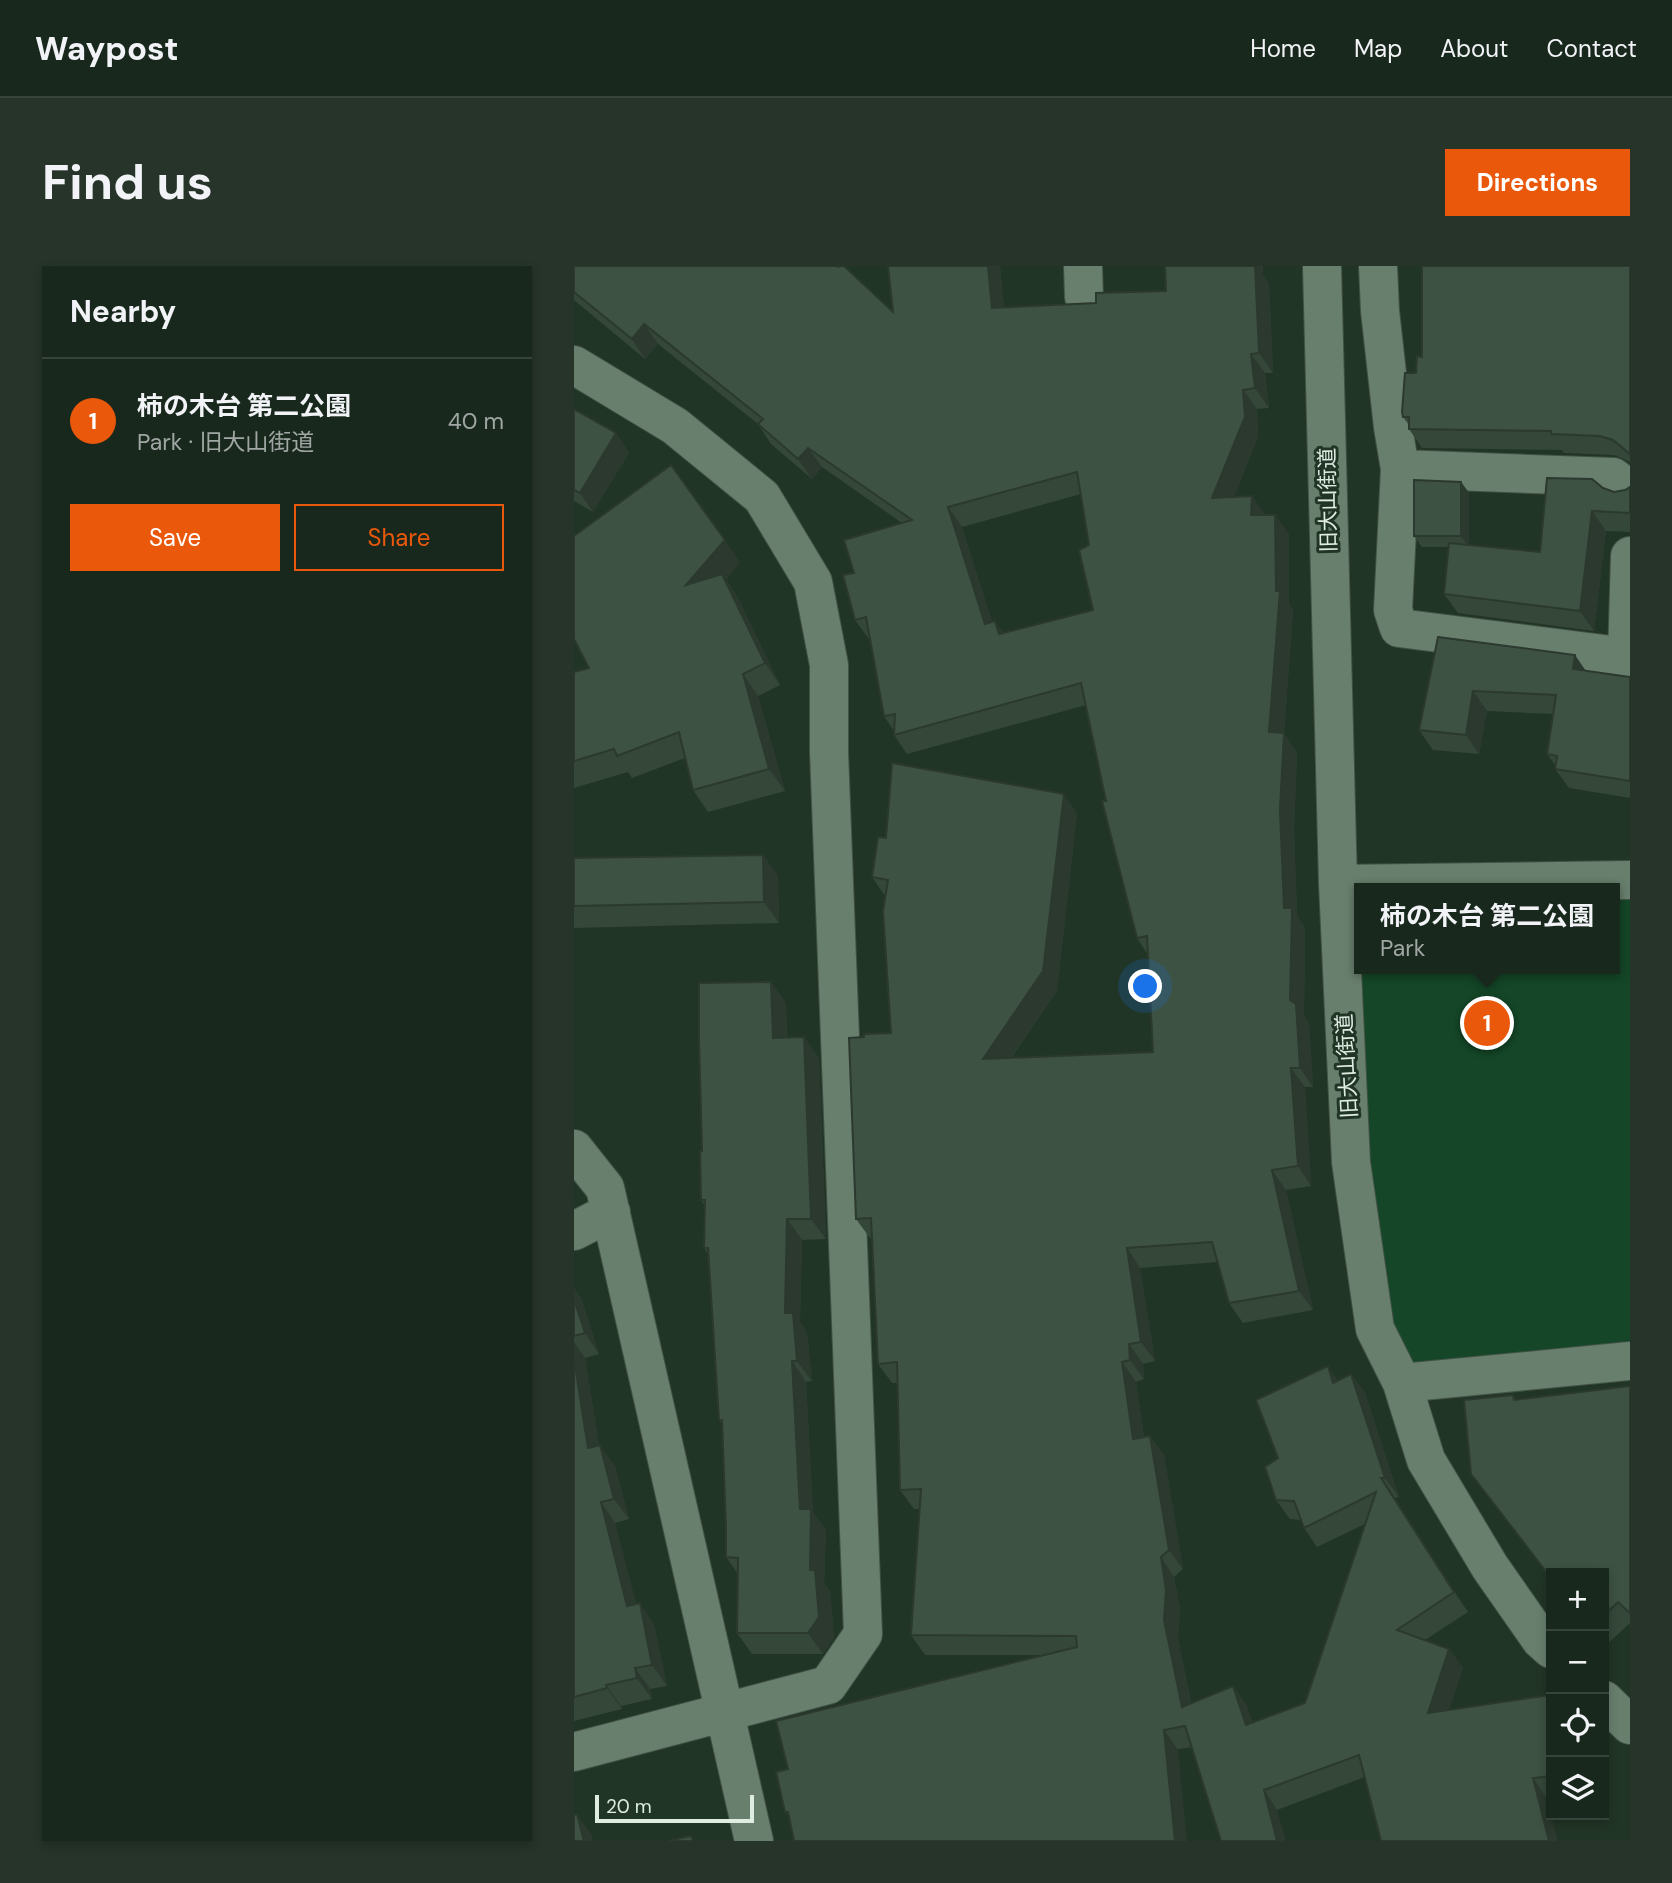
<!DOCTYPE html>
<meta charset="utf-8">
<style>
body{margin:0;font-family:"DM Sans","Noto Sans JP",sans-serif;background:#263429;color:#f1f3f6}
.controls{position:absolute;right:21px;bottom:21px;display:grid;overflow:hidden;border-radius:0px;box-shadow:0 4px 10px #0003}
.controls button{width:63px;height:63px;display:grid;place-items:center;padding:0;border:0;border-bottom:2px solid #37443b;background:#19281c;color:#f1f3f6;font:35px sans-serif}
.scale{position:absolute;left:21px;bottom:18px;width:159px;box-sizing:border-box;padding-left:7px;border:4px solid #dfece2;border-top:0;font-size:19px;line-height:24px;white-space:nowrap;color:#dfece2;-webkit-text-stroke:5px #213526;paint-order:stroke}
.you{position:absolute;left:572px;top:721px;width:24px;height:24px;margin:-18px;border:5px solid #fff;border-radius:50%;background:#1a73e8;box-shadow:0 0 0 10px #1a73e833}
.badge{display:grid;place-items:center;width:46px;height:46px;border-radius:50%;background:#ea580c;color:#fff;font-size:23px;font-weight:700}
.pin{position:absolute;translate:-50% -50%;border:4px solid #fff;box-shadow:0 2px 7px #0006}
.popup{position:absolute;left:780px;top:617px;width:266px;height:91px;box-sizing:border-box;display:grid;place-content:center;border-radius:0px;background:#19281c;filter:drop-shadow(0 2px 5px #0005);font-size:23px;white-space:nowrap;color:#9fa6a3}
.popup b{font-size:26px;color:#f1f3f6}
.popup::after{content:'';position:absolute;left:50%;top:100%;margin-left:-14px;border:14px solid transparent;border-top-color:#19281c}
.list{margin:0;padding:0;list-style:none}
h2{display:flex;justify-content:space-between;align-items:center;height:91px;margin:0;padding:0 28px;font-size:30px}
h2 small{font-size:23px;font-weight:400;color:#9fa6a3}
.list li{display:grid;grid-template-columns:46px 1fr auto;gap:21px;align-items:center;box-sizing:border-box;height:126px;padding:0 28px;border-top:2px solid #37443b}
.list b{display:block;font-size:26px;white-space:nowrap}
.list p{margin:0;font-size:23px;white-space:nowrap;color:#9fa6a3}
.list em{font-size:23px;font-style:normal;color:#9fa6a3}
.actions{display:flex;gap:14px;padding:21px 28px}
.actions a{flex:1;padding:16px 0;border:2px solid #ea580c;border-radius:0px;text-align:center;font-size:24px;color:#ea580c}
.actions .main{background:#ea580c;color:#fff}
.icon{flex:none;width:38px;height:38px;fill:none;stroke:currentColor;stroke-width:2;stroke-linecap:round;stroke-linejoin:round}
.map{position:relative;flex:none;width:1056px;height:1575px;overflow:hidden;border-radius:0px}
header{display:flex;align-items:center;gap:42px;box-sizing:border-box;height:98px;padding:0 35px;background:#19281c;border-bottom:2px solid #37443b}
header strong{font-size:33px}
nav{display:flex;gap:38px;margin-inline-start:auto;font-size:24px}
.intro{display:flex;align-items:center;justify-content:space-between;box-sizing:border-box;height:168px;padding:0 42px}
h1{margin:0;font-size:49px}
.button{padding:18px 32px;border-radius:0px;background:#ea580c;color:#fff;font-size:24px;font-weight:700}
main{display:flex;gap:42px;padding:0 42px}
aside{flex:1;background:#19281c;border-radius:0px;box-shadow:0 4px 10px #0003}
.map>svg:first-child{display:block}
.green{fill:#144627;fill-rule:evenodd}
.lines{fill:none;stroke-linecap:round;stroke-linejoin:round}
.minor-casing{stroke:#415246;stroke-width:40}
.minor{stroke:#697f6e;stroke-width:38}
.wall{fill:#344739;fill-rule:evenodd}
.shaded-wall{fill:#2b392e}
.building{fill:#3d5242;stroke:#2b392e;stroke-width:2;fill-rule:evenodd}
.labels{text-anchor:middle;stroke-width:6;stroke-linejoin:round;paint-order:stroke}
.street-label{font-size:21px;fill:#dfece2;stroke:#213526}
</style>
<header>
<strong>Waypost</strong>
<nav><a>Home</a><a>Map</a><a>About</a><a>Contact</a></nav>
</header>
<div class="intro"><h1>Find us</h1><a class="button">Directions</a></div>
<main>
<aside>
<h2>Nearby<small></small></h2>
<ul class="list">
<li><span class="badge">1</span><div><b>柿の木台 第二公園</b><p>Park · 旧大山街道</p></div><em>40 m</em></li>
</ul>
<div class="actions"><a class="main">Save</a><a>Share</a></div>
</aside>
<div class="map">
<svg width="1056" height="1575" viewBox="0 0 1056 1575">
<rect width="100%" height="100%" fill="#213526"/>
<path class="green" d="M 1056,614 L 1056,1095 L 828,1117 L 801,1063 L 764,618 ZM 785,622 L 1041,622 L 1041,703 L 785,703 Z"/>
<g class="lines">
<defs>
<path id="minor" d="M 509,0 L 510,31
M 748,0 L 764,618 L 777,896 L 801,1063 L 828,1117 L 852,1194 L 916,1301 L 967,1374 L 977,1383
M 804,0 L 806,45 L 819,161 L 826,203 L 819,344 L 825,362 L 1053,391 L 1056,290
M 0,99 L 101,160 L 188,231 L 239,316 L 255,399 L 255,486 L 289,1368 L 254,1419 L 0,1486
M 826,203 L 1039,211 L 1056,224
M 764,618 L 1056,614
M 0,883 L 31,922 L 180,1575
M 0,965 L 37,946
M 828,1117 L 1056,1095
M 1030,1434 L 1056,1459"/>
</defs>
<use href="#minor" class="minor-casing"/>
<use href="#minor" class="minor"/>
</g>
<path class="wall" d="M 0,0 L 319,46 L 314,0 L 426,0 L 430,42 L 522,37 L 592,25 L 591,0 L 689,0 L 689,9 L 695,18 L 699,107 L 691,107 L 695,142 L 683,143 L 684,171 L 660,231 L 678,230 L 691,249 L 715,268 L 715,338 L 719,344 L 710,468 L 723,486 L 720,563 L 723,650 L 731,662 L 730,749 L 735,757 L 739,821 L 731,821 L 737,920 L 712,924 L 739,1044 L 669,1057 L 655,1037 L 643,996 L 566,1002 L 581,1095 L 569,1098 L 570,1113 L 562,1116 L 570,1171 L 576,1170 L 590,1189 L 609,1303 L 600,1311 L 606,1343 L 604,1373 L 617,1437 L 659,1420 L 673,1440 L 678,1456 L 731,1437 L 791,1258 L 743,1281 L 730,1262 L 727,1254 L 716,1253 L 702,1234 L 704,1192 L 764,1115 L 777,1108 L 791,1127 L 825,1231 L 821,1232 L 894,1346 L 851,1374 L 875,1383 L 889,1402 L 875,1444 L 977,1431 L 977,1531 L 972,1531 L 791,1511 L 703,1544 L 618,1481 L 215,1551 L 211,1546 L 214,1503 L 470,1389 L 351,1389 L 337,1369 L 346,1243 L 340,1243 L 326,1224 L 324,1117 L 318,1117 L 304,1098 L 298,972 L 296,972 L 282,953 L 290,771 L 317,767 L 311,630 L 298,611 L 312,572 L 503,547 L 483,725 L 437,792 L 579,786 L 574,689 L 563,672 L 512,439 L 333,488 L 320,469 L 320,465 L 310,450 L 296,373 L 295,373 L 281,354 L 280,307 L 328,257 L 248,201 L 238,213 L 197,178 L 184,158 L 84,78 L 71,93 L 0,34 ZM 507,228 L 515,279 L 519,344 L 430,367 L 418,356 L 388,261 Z
M 1056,0 L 1056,196 L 1052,194 L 1040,189 L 990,187 L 988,184 L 848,182 L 835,163 L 835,159 L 829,151 L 842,107 L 848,91 Z
M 0,143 L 42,167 L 55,187 L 19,246 L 0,235 Z
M 887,216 L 895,227 L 895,279 L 966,286 L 1029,222 L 1040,226 L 1051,224 L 1056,221 L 1056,266 L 1032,265 L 1020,365 L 884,347 L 870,328 L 875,281 L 848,281 L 840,270 Z
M 166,296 L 152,314 L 163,330 L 206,419 L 184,430 L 211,525 L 134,546 L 119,524 L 111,492 L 58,512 L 54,506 L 0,522 L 0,406 L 15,402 Z
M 864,371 L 1012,405 L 1056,411 L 1056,532 L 995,522 L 981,503 L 982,500 L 973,488 L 979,448 L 913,445 L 905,488 L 859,484 L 845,464 Z
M 189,589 L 204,610 L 205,657 L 0,662 L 0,592 Z
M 197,716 L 212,737 L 213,772 L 230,771 L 245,792 L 252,973 L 228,974 L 226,1056 L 233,1067 L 238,1115 L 232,1116 L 239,1246 L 252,1264 L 250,1317 L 256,1325 L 260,1372 L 249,1388 L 178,1388 L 163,1367 L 164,1308 L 152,1291 L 152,1262 L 148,1158 L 145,1154 L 134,988 L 130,982 L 131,940 L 127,934 Z
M 0,1022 L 8,1034 L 25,1088 L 11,1092 L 25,1179 L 41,1200 L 55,1253 L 41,1257 L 62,1338 L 80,1358 L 93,1420 L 76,1423 L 78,1433 L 47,1440 L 48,1443 L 0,1455 Z
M 1056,1120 L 1056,1357 L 1030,1381 L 1030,1307 L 977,1307 L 977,1313 L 897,1208 L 939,1129 L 943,1134 Z"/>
<path class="shaded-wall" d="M 414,0 L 426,0 L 432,62 L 418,42 Z
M 676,0 L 689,0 L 689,9 L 695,18 L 699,107 L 685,87 Z
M 70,58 L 84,78 L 71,93 L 58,73 Z
M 677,88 L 691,107 L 695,142 L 681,122 Z
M 669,124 L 683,143 L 684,171 L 652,252 L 638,232 Z
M 42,167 L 55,187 L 19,246 L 6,227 Z
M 234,182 L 248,201 L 238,213 L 224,193 Z
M 887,216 L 895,227 L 895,282 L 887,270 Z
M 678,230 L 692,250 L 677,249 Z
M 374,241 L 388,261 L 425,377 L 411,358 Z
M 1018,245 L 1032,265 L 1020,365 L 1006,345 Z
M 701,249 L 715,268 L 715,338 L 719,344 L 710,468 L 723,486 L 720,563 L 723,650 L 731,662 L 730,749 L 735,757 L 739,821 L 726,802 L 716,734 L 695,466 L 702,325 Z
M 151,274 L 166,296 L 152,314 L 163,330 L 206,419 L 191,397 L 112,319 Z
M 421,355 L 435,374 L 425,368 Z
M 1001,389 L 1014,408 L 999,403 Z
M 169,408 L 184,430 L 211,525 L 195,503 Z
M 899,425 L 913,445 L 905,488 L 892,469 Z
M 490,528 L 503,547 L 483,725 L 422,812 L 409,793 Z
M 189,589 L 204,610 L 205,657 L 190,636 Z
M 197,716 L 212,737 L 213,793 L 199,772 Z
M 230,771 L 245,792 L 252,973 L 237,953 Z
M 717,802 L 731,821 L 737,920 L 724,900 Z
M 698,904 L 712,924 L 739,1044 L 725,1025 Z
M 213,953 L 228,974 L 226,1056 L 233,1067 L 238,1115 L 223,1095 L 211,1047 Z
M 553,982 L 566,1002 L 581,1095 L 567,1076 Z
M 0,1022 L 8,1034 L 25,1088 L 11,1067 L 0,1033 Z
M 0,1076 L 11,1092 L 29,1203 L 14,1182 L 0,1093 Z
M 555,1078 L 569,1098 L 570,1113 L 556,1094 Z
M 218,1095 L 232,1116 L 239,1246 L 252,1264 L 250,1317 L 256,1325 L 260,1372 L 249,1388 L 234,1367 L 236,1304 L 226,1243 Z
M 548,1096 L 562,1116 L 573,1192 L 559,1173 Z
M 754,1100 L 767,1119 L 759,1117 Z
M 777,1108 L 791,1127 L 825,1231 L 811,1212 Z
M 576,1170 L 590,1189 L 609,1303 L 595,1284 Z
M 26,1179 L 41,1200 L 55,1253 L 40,1233 Z
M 807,1212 L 821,1232 L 894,1346 L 880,1326 Z
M 27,1236 L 41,1257 L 68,1361 L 53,1340 Z
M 587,1291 L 600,1311 L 606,1343 L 604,1373 L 621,1461 L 608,1441 L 590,1354 Z
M 66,1337 L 80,1358 L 93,1420 L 78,1399 Z
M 875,1383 L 889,1402 L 867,1467 L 854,1447 Z
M 61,1402 L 76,1423 L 78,1433 L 63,1412 Z
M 32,1419 L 47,1440 L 48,1443 L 33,1422 Z
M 659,1420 L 673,1440 L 686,1478 L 672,1459 Z
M 590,1464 L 604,1484 L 613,1575 L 601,1575 Z
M 959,1512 L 972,1531 L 984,1575 L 975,1575 Z
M 690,1524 L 703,1544 L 712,1575 L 703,1575 Z
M 3,1548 L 18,1569 L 19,1575 L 10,1575 Z"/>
<path class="building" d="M 0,0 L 263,0 L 264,1 L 266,0 L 270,0 L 319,46 L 314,0 L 414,0 L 418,42 L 522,37 L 522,27 L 592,25 L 591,0 L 681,0 L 685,87 L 677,88 L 681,122 L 669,124 L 671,151 L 638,232 L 678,230 L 677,249 L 701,249 L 702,325 L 706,325 L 695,466 L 710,467 L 706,543 L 710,642 L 718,642 L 716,734 L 722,738 L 726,802 L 717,802 L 724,900 L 698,904 L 725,1025 L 655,1037 L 638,976 L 553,982 L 567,1076 L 555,1078 L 556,1094 L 548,1096 L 559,1173 L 576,1170 L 595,1284 L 587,1291 L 592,1324 L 590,1354 L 608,1441 L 659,1420 L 672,1459 L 731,1437 L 802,1226 L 730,1262 L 720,1235 L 702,1234 L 691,1201 L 704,1192 L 682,1134 L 754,1100 L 759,1117 L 777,1108 L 811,1212 L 807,1212 L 880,1326 L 823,1364 L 875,1383 L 854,1447 L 976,1429 L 977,1431 L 977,1510 L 959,1512 L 975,1575 L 807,1575 L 785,1489 L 690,1524 L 703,1575 L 647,1575 L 611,1460 L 590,1464 L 601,1575 L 220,1575 L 214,1546 L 211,1546 L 202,1506 L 214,1503 L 202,1455 L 503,1381 L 502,1370 L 337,1369 L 347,1223 L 326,1224 L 323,1096 L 304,1098 L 297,952 L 282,953 L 275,772 L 290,771 L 290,768 L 317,767 L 309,645 L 314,614 L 298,611 L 304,571 L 312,572 L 318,497 L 490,528 L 469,705 L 409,793 L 579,786 L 573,670 L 563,672 L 528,535 L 532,535 L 507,417 L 320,469 L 321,448 L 310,450 L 292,351 L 281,354 L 269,309 L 280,307 L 270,274 L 338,254 L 234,182 L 224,193 L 184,158 L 189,153 L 70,58 L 58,73 L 0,26 ZM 503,206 L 515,279 L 505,284 L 519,344 L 425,368 L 421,355 L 411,358 L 374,241 Z
M 848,0 L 1056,0 L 1056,188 L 1039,174 L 1026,170 L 977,168 L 977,165 L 835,163 L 835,151 L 829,151 L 828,146 L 831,107 L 842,107 L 843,90 L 848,91 Z
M 0,143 L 42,167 L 6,227 L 0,224 Z
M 97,199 L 151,274 L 112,319 L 148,308 L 191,397 L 169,408 L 195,503 L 119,524 L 105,466 L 43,490 L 40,483 L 0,495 L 0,406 L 15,402 L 0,373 L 0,270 Z
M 973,212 L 1018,213 L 1029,222 L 1040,226 L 1051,224 L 1056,221 L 1056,247 L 1018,245 L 1006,345 L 870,328 L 875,277 L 966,286 Z
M 840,214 L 887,216 L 887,270 L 840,270 Z
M 864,371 L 1001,389 L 999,403 L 1056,411 L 1056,515 L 981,503 L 983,490 L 973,488 L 982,429 L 899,425 L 892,469 L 845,464 Z
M 189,589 L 190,636 L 0,640 L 0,592 Z
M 197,716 L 199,772 L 230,771 L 237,953 L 213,953 L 211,1047 L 219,1047 L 223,1095 L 218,1095 L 226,1243 L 237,1243 L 236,1304 L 241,1304 L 245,1351 L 234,1367 L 163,1367 L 164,1292 L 152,1291 L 152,1262 L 148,1154 L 145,1154 L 134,982 L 130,982 L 131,934 L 127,934 L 126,885 L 128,885 L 125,774 L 125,717 Z
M 0,1033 L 11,1067 L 0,1070 Z
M 0,1093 L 14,1182 L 26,1179 L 40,1233 L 27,1236 L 53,1340 L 66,1337 L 78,1399 L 61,1402 L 63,1412 L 32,1419 L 33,1422 L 0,1431 Z
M 1056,1120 L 1056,1347 L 1044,1336 L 1030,1349 L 1030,1307 L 977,1307 L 977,1312 L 897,1208 L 890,1134 L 939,1129 L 940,1134 Z
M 3,1548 L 10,1575 L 0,1575 L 0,1549 Z
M 117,1570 L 119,1575 L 93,1575 Z"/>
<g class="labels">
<g class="street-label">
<text transform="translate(754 234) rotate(-91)" y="7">旧大山街道</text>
<text transform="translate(773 800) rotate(-93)" y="7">旧大山街道</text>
</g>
</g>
</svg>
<div class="controls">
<button>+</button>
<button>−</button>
<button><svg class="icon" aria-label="locate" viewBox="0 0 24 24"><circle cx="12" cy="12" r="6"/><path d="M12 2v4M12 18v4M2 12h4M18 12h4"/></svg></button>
<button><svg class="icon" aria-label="layers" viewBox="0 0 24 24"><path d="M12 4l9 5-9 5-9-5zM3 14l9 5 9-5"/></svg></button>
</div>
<div class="scale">20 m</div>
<div class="you"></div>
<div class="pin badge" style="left:913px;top:757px">1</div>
<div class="popup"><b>柿の木台 第二公園</b>Park</div>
</div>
</main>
